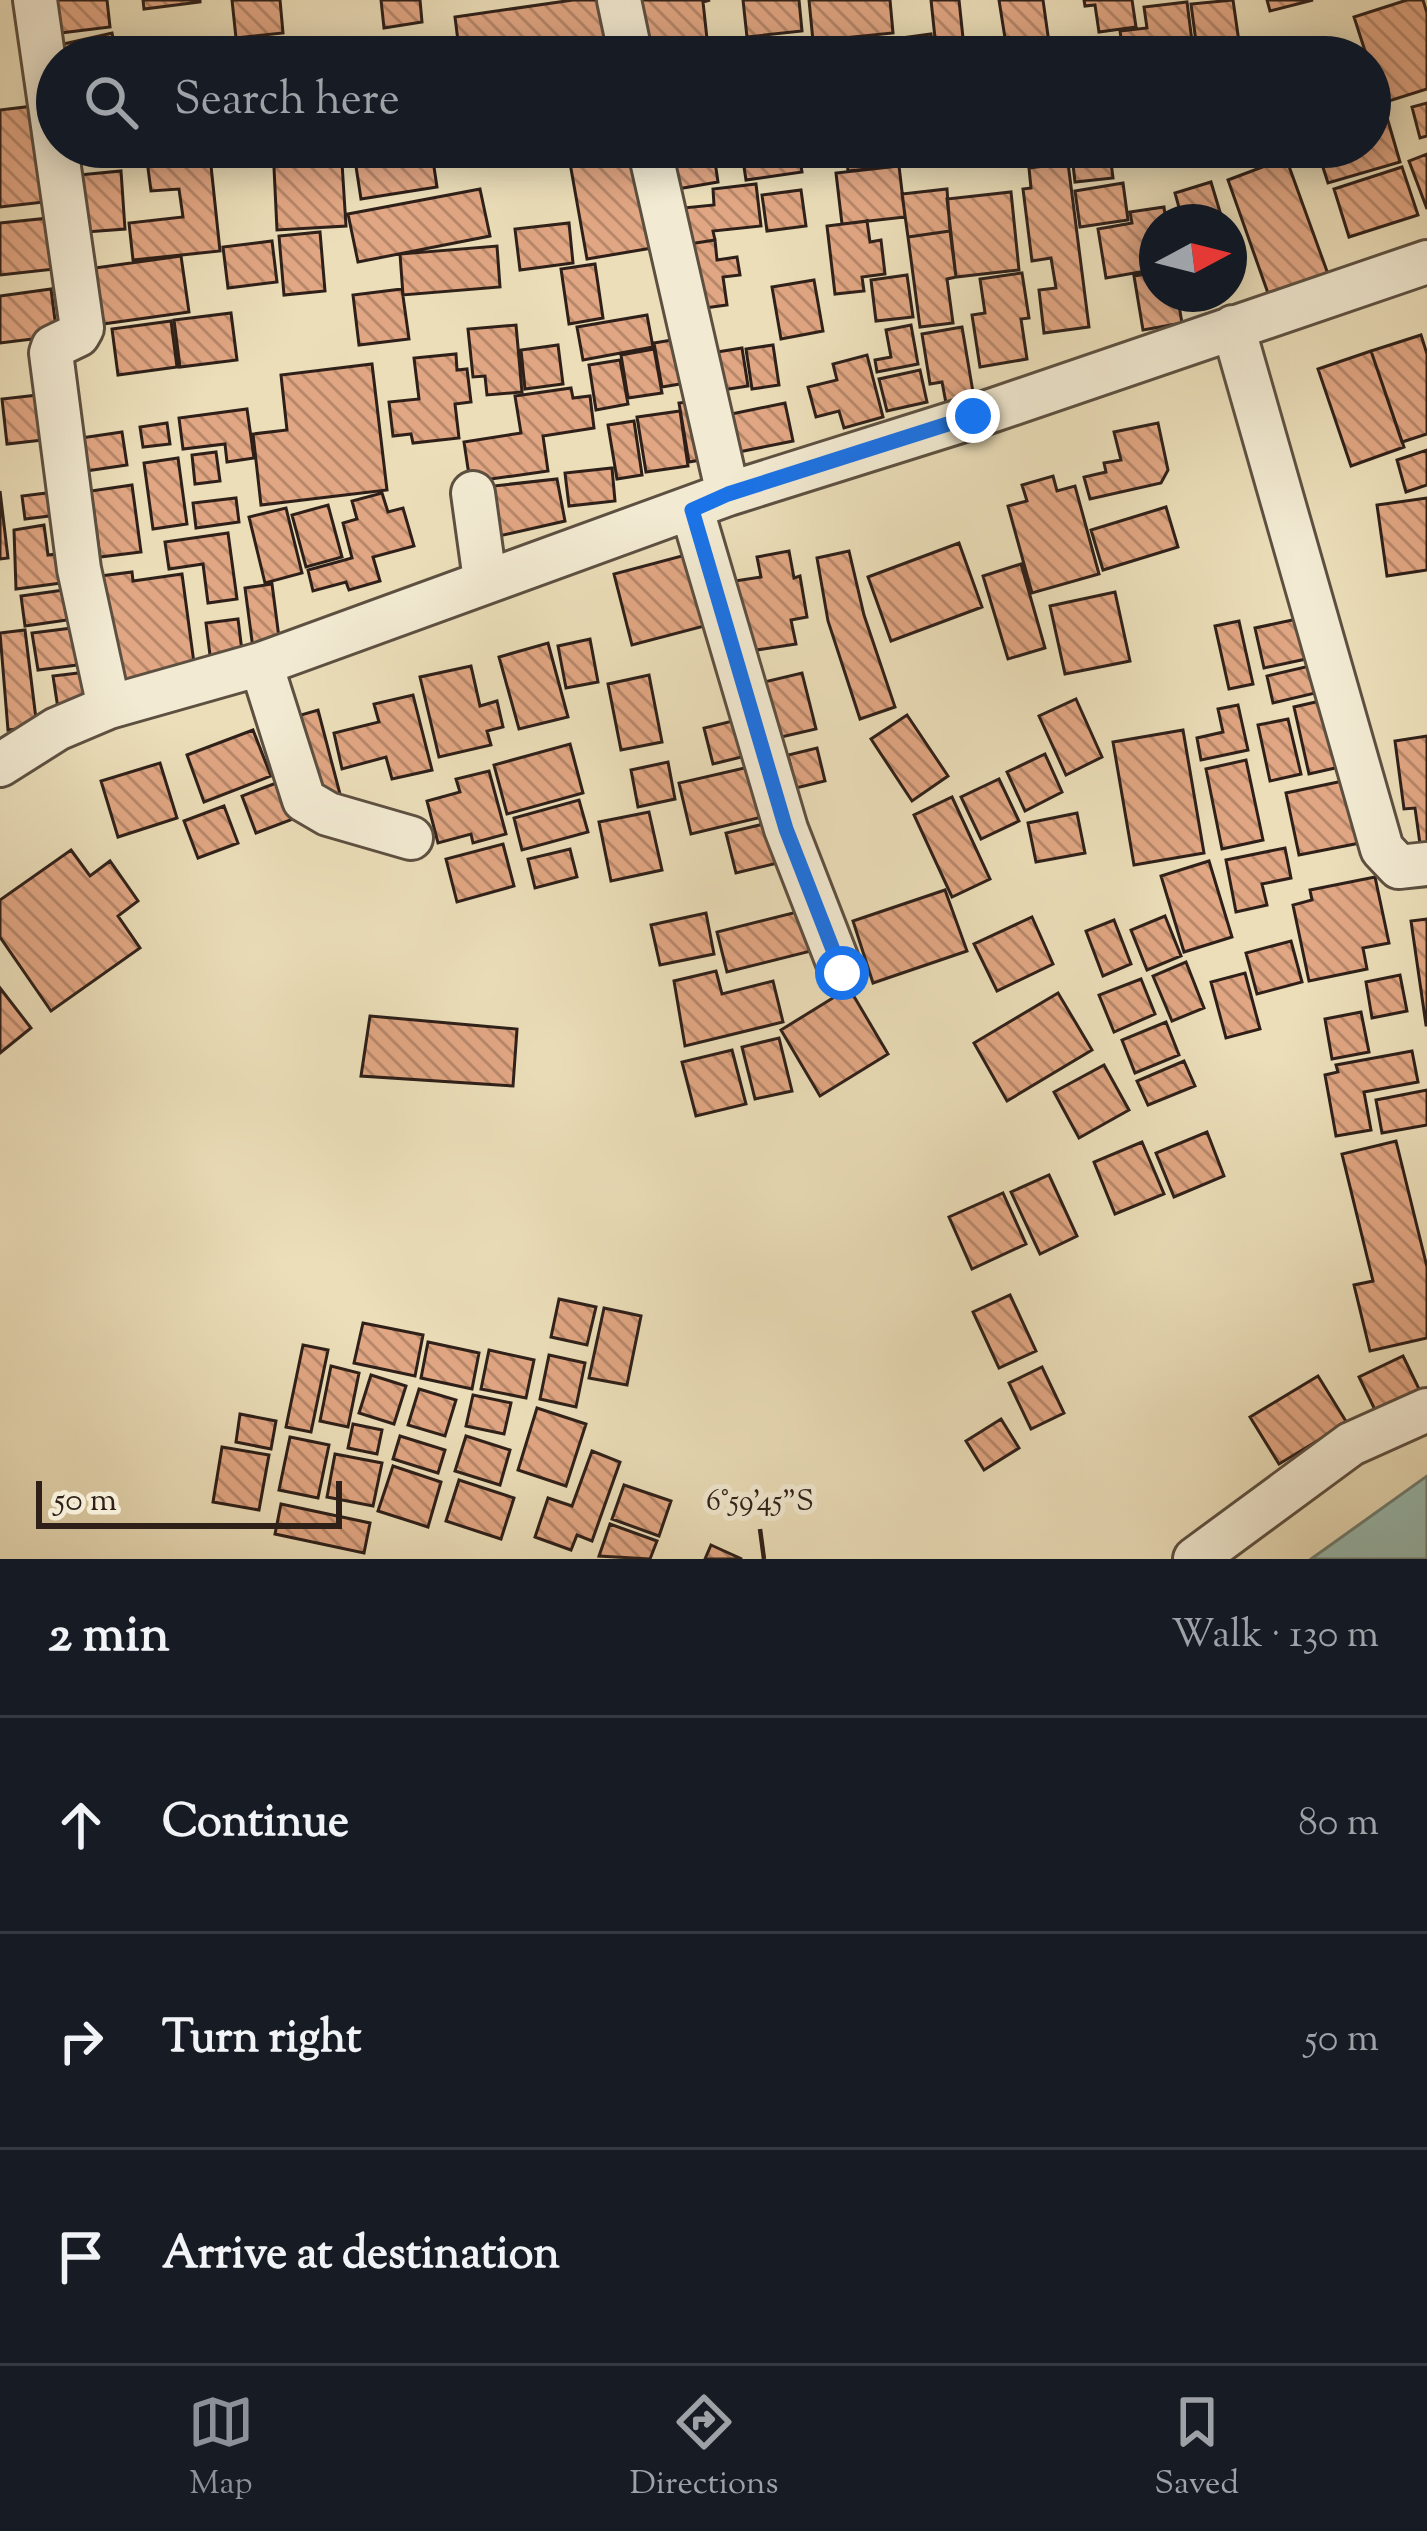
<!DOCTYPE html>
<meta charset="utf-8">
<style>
body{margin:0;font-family:"Sorts Mill Goudy",serif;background:#242831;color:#f1f3f6}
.compass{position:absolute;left:1139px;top:204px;width:108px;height:108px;border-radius:50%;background:#171b24;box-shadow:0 6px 30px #0003;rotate:83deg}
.scale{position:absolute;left:36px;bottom:30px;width:306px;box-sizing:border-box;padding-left:12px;border:6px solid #2e2019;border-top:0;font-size:33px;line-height:42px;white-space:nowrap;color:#2e2019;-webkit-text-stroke:9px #f2ead2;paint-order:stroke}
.stop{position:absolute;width:36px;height:36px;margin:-27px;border:9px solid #1a73e8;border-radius:50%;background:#fff}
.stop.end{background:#1a73e8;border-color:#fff;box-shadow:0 3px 12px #0008}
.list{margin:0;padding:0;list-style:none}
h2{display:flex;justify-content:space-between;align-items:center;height:156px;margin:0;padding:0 48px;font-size:51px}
h2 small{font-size:39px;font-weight:400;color:#9ea1a6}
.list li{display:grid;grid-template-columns:78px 1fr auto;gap:36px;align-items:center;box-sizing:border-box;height:216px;padding:0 48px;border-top:3px solid #363941}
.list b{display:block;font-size:45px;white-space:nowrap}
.list em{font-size:39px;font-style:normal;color:#9ea1a6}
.icon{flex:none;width:66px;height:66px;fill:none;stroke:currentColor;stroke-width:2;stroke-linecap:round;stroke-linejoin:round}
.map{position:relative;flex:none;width:1427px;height:1559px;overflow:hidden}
.search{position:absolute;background:#171b24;box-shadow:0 6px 30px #0003;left:36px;right:36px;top:36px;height:132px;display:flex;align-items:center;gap:30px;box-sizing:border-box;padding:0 42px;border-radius:66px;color:#9ea1a6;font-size:45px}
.sheet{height:804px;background:#171b24}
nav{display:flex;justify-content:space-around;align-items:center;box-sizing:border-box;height:168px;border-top:3px solid #363941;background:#171b24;font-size:33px;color:#9ea1a6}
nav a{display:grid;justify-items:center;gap:6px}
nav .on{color:#8c9099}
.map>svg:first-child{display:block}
.water{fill:#98bcb1;stroke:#6e7e74;stroke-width:3}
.building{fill:url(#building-back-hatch);stroke:#2e2019;stroke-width:3}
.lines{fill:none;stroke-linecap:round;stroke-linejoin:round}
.minor-casing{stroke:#5d5041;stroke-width:48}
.minor{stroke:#f2ead2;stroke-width:42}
.route{stroke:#1a73e8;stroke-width:15}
.ticks{fill:none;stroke:#2e2019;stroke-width:4.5}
.ticks-label{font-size:30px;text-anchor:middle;fill:#2e2019;stroke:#f2ead2;stroke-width:10;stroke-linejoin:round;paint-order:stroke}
</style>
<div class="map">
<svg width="1427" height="1559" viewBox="0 0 1427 1559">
<defs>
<pattern id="building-back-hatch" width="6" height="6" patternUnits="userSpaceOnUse" patternTransform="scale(3)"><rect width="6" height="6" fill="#e1a683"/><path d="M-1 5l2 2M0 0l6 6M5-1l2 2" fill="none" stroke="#b7876a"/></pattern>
</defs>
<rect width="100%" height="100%" fill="#ebdeb9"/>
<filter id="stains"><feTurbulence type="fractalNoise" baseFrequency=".00167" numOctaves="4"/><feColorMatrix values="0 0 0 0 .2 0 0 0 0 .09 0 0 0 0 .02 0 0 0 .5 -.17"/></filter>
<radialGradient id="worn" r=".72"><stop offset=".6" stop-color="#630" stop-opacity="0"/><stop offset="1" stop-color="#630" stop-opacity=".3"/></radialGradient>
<path class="water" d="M 1427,1476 L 1427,1559 L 1311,1559 Z"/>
<path class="building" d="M 40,0 L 107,0 L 110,27 L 44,35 Z
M 143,0 L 200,0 L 200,2 L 144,9 Z
M 232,0 L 280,0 L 283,33 L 236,38 Z
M 381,0 L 420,0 L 422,22 L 384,28 Z
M 573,0 L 613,0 L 621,57 L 460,57 L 455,17 Z
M 632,0 L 710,0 L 703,2 L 709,57 L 640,57 Z
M 743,0 L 799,0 L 802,31 L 747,37 Z
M 809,0 L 890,0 L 893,33 L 813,41 Z
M 931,0 L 959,0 L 965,57 L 937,57 Z
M 999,0 L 1043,0 L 1051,57 L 1008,57 Z
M 1084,0 L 1132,0 L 1136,27 L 1099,32 L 1095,5 L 1085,6 Z
M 1233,0 L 1240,49 L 1229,50 L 1230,57 L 1198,57 L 1191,4 Z
M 1267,0 L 1313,0 L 1270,11 Z
M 1407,0 L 1423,0 L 1427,13 L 1427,89 L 1370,107 L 1370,57 L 1359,57 L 1366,54 L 1354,17 Z
M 1187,2 L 1194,57 L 1124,57 L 1120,31 L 1147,28 L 1144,7 Z
M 112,33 L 117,57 L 57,57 L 55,46 Z
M 931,34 L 934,57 L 874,57 L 872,42 Z
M 867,38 L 868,57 L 809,57 L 808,44 Z
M 1427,103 L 1427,136 L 1420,138 L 1412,107 Z
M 42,105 L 53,201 L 0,207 L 0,110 Z
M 1386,114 L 1400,162 L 1328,183 L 1320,158 L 1330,154 L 1328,147 L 1370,147 L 1370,119 Z
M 95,147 L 184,147 L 96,157 Z
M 209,147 L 220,251 L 133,260 L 129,223 L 183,217 L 179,189 L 151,191 L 146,153 Z
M 273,147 L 341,147 L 346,226 L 277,230 Z
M 353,147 L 431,147 L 437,187 L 361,199 Z
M 653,147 L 730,147 L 731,152 L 714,155 L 718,182 L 660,192 Z
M 741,147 L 798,147 L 802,172 L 746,180 Z
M 846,147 L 905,147 L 906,165 L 848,171 Z
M 1071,147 L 1109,147 L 1113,178 L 1075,182 Z
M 1193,147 L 1212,147 L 1214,159 L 1195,162 Z
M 641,151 L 658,247 L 587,259 L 570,163 Z
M 1427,154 L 1427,209 L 1409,161 Z
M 1286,158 L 1328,274 L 1269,296 L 1228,180 Z
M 1068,163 L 1089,327 L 1044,333 L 1039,290 L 1056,288 L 1051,258 L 1032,261 L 1023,189 L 1031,188 L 1029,168 Z
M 899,166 L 905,217 L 842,224 L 836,173 Z
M 1402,167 L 1418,215 L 1349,237 L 1334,189 Z
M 121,171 L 125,229 L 73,233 L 68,176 Z
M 1211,182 L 1223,222 L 1183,222 L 1175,193 Z
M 1123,183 L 1128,220 L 1080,227 L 1075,191 Z
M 756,184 L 761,226 L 713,231 L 715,240 L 689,244 L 683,208 L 714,205 L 713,189 Z
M 480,189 L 490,236 L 358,262 L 348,214 Z
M 947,189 L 950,231 L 908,237 L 902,194 Z
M 801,190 L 806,226 L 767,231 L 762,195 Z
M 1011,192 L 1019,270 L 956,277 L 947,199 Z
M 1164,207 L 1166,222 L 1157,222 L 1157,269 L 1106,278 L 1098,229 L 1132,223 L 1130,212 Z
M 59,217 L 64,268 L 0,275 L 0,223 Z
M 867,221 L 870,242 L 881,240 L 885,274 L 862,277 L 864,291 L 835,294 L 827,226 Z
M 569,223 L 573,263 L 520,270 L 515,229 Z
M 950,231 L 956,277 L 947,279 L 953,323 L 920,327 L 908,237 Z
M 320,232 L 325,291 L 284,295 L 279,236 Z
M 715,240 L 717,260 L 737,257 L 740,275 L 723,277 L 727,305 L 697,309 L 689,244 Z
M 272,241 L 277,282 L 228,288 L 223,247 Z
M 497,246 L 500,287 L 403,295 L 400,254 Z
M 181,256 L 189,312 L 103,324 L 95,268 Z
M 595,264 L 603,318 L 569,324 L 561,269 Z
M 1157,272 L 1157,294 L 1177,294 L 1182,323 L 1143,330 L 1134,276 Z
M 1022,273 L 1029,318 L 1021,319 L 1027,359 L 980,367 L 972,315 L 985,313 L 980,279 Z
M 907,275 L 913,317 L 876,321 L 871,280 Z
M 814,280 L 823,331 L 781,339 L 772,287 Z
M 51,289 L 57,336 L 0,343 L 0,296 Z
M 402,289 L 409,339 L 359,345 L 353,295 Z
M 231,313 L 237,360 L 180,367 L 174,320 Z
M 647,315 L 653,347 L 583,360 L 577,327 Z
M 171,321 L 177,367 L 118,375 L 112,329 Z
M 516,325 L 522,392 L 487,395 L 485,376 L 473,377 L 468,329 Z
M 911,325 L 918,364 L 877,372 L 875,360 L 891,357 L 886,330 Z
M 962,327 L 974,398 L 946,403 L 942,382 L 930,384 L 922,334 Z
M 1421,335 L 1427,354 L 1427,434 L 1402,442 L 1371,351 Z
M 690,337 L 698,381 L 662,387 L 654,343 Z
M 558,345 L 563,384 L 525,389 L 521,350 Z
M 773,345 L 779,385 L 752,389 L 746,349 Z
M 742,348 L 748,386 L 716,391 L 711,353 Z
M 654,349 L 662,393 L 628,398 L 621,355 Z
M 1371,351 L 1404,447 L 1351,466 L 1318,369 Z
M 456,354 L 457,370 L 467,369 L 471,402 L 455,404 L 459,438 L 413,443 L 411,434 L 393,436 L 389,402 L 419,399 L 414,358 Z
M 867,355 L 883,417 L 844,428 L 839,411 L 816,417 L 808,387 L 837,380 L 833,364 Z
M 620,360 L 628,404 L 596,410 L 589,365 Z
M 372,364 L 387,490 L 261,505 L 253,434 L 287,430 L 281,375 Z
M 920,370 L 927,402 L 887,411 L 879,379 Z
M 571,388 L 573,398 L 590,396 L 594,428 L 543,436 L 548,471 L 470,482 L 464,442 L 521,433 L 515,396 Z
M 47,394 L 52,439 L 7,444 L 2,399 Z
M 704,400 L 713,458 L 689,462 L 679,403 Z
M 785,403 L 793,441 L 724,455 L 717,417 Z
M 247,409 L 254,458 L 227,462 L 225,444 L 183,449 L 179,418 Z
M 680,411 L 688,466 L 646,472 L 637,417 Z
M 634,421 L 642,475 L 617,479 L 608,425 Z
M 167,423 L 170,444 L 143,447 L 140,427 Z
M 1158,423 L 1168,470 L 1161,483 L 1090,499 L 1084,477 L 1106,472 L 1104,463 L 1121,460 L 1114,432 Z
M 122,432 L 127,465 L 86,471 L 81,438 Z
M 1427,450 L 1427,485 L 1406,492 L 1397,460 Z
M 216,452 L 220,481 L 195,484 L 192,455 Z
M 178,458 L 187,524 L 153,529 L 144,463 Z
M 612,468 L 615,501 L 569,506 L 565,473 Z
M 1053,476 L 1057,491 L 1075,486 L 1099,574 L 1032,593 L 1008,506 L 1027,501 L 1022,485 Z
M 557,479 L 565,521 L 490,538 L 484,487 Z
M 132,485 L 141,552 L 100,557 L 91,491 Z
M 0,491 L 8,558 L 0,559 Z
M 63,491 L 66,514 L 25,519 L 22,496 Z
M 382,493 L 388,512 L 403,508 L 414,546 L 373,557 L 380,581 L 349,590 L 346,582 L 313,591 L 308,570 L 352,558 L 343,523 L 357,519 L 352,501 Z
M 236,498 L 239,522 L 196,528 L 193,503 Z
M 1427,498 L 1427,570 L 1387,576 L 1377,505 Z
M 328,505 L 342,557 L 306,567 L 292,515 Z
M 1166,507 L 1178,547 L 1103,570 L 1091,530 Z
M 286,508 L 302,573 L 265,583 L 249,517 Z
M 44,525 L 48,555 L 65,553 L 69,582 L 16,589 L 14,530 Z
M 228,533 L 237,599 L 208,603 L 203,564 L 169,569 L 165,542 Z
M 959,543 L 982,607 L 891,641 L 868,577 Z
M 789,551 L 794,578 L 800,576 L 807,617 L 791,620 L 796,644 L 750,651 L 735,581 L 761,577 L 757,557 Z
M 849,551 L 864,615 L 895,707 L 860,719 L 828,621 L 817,558 Z
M 693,553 L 712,624 L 632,645 L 614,574 Z
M 1021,564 L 1045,648 L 1008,659 L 983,576 Z
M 132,572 L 133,581 L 182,574 L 196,678 L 121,688 L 100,576 Z
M 272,584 L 281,653 L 254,656 L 245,588 Z
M 71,589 L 74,619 L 25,626 L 21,596 Z
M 1115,592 L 1130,661 L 1065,674 L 1050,606 Z
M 238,619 L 243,659 L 211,663 L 206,623 Z
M 1297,619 L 1306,659 L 1264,668 L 1255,628 Z
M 1239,621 L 1253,684 L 1229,689 L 1215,626 Z
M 88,626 L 93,663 L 38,670 L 32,633 Z
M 25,630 L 37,727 L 8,730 L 0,633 Z
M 590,639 L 598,682 L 566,688 L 558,646 Z
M 548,643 L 568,717 L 519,729 L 499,657 Z
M 1318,664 L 1324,691 L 1273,703 L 1267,676 Z
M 471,666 L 480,706 L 497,701 L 503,727 L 487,731 L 491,745 L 439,757 L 420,677 Z
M 95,671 L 101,710 L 59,715 L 53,676 Z
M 802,673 L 816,729 L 777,738 L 764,682 Z
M 649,675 L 662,742 L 621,750 L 608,684 Z
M 413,695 L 432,770 L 392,779 L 386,757 L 342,769 L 334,733 L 379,722 L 374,704 Z
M 1333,698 L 1348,765 L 1309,774 L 1294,707 Z
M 1076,699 L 1102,757 L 1066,775 L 1039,716 Z
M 1238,705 L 1248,750 L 1201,760 L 1197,738 L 1223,732 L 1218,709 Z
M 318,710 L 340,794 L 316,800 L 294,717 Z
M 907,715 L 948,776 L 912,801 L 871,739 Z
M 753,716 L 762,752 L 713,764 L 704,728 Z
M 1288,719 L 1301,774 L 1270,781 L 1258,725 Z
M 253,730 L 271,776 L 204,802 L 187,755 Z
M 1183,730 L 1204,853 L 1134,865 L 1113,742 Z
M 1427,736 L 1427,850 L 1421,851 L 1415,808 L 1404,809 L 1395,741 Z
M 570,744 L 583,793 L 507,814 L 494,765 Z
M 817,748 L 825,781 L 796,788 L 788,755 Z
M 1045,754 L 1062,792 L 1025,811 L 1007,772 Z
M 1246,760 L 1263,840 L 1222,849 L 1206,769 Z
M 668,762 L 675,799 L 638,807 L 631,770 Z
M 160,763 L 177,818 L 118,837 L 101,781 Z
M 753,766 L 766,816 L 691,834 L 679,783 Z
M 489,771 L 506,834 L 473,843 L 471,834 L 438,843 L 427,801 L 460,792 L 456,779 Z
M 1357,778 L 1370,841 L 1299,855 L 1286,793 Z
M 287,779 L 301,816 L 256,833 L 242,796 Z
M 999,779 L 1019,821 L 981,839 L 961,797 Z
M 952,797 L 990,879 L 952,897 L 914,815 Z
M 579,800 L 588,832 L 522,850 L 514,818 Z
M 224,806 L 238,843 L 198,858 L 184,821 Z
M 649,812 L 662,870 L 611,881 L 599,822 Z
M 1077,813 L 1085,853 L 1036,862 L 1028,823 Z
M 772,822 L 782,862 L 736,873 L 726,833 Z
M 503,844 L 514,886 L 457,902 L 446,859 Z
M 1285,848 L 1291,878 L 1262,884 L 1267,905 L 1236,912 L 1226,860 Z
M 570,849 L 577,877 L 535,888 L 528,859 Z
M 71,850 L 90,876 L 110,861 L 138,901 L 118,916 L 140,948 L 51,1011 L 0,937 L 0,900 Z
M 1209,861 L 1232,937 L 1184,952 L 1161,876 Z
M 1375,877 L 1389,943 L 1363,948 L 1367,969 L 1309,981 L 1293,905 L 1312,900 L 1310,890 Z
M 945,890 L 967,951 L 873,983 L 853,921 Z
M 805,910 L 815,950 L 727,972 L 717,932 Z
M 706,913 L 714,954 L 660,965 L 651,925 Z
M 1165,916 L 1181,956 L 1147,970 L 1131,930 Z
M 1032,917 L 1053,964 L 997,991 L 974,944 Z
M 1427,919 L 1427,1025 L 1426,1025 L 1411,921 Z
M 1114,920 L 1131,964 L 1103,976 L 1086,931 Z
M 1291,941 L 1302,982 L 1257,994 L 1246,953 Z
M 1186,962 L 1204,1008 L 1172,1021 L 1153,976 Z
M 716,971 L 722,994 L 773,981 L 783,1022 L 685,1046 L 674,981 Z
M 1245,973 L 1260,1029 L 1226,1038 L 1211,982 Z
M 1400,975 L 1407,1011 L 1372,1018 L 1366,982 Z
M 1141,979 L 1155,1014 L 1114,1032 L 1099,995 Z
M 0,988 L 31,1028 L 0,1053 Z
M 849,988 L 888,1054 L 820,1096 L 781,1030 Z
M 1058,993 L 1092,1050 L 1007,1101 L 974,1043 Z
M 1361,1012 L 1369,1052 L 1332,1059 L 1325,1019 Z
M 370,1016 L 517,1029 L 513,1086 L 361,1076 Z
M 1166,1022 L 1179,1055 L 1135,1073 L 1122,1040 Z
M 779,1038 L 792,1091 L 755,1099 L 742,1047 Z
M 732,1050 L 746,1104 L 696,1116 L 682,1062 Z
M 1412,1051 L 1418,1082 L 1364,1092 L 1371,1130 L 1336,1136 L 1325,1075 L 1338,1072 L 1336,1065 Z
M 1184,1061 L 1195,1086 L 1148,1105 L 1137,1081 Z
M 1104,1065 L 1129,1110 L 1079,1138 L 1054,1092 Z
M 1427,1090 L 1427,1125 L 1382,1133 L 1376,1100 Z
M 1207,1132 L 1224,1176 L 1174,1197 L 1156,1153 Z
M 1396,1141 L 1427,1267 L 1427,1338 L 1370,1351 L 1354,1285 L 1373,1281 L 1342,1154 Z
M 1142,1142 L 1164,1194 L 1115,1214 L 1094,1162 Z
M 1049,1175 L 1077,1236 L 1040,1254 L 1011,1192 Z
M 1003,1193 L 1026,1244 L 972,1269 L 949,1217 Z
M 1010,1295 L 1036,1351 L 999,1368 L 973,1312 Z
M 559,1299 L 596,1307 L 587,1345 L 551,1337 Z
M 604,1308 L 641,1316 L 627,1385 L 589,1378 Z
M 363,1323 L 423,1335 L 415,1376 L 354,1363 Z
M 428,1342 L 479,1353 L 472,1389 L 421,1378 Z
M 303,1345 L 328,1350 L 311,1432 L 286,1427 Z
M 489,1350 L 534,1360 L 526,1398 L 481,1389 Z
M 549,1355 L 585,1363 L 576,1407 L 540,1399 Z
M 1403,1356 L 1422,1395 L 1378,1416 L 1359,1377 Z
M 331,1366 L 359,1373 L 348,1427 L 320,1421 Z
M 1042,1367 L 1064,1413 L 1031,1429 L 1009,1383 Z
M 371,1375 L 406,1386 L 394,1424 L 359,1413 Z
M 1318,1376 L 1347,1423 L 1279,1464 L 1250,1417 Z
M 419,1389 L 456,1400 L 445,1436 L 408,1425 Z
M 473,1395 L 511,1403 L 504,1434 L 466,1426 Z
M 537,1408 L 586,1424 L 566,1486 L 518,1470 Z
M 240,1414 L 276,1421 L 271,1449 L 236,1442 Z
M 1001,1419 L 1019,1448 L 984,1470 L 966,1441 Z
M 353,1424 L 382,1430 L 377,1454 L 348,1448 Z
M 400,1436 L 445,1450 L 438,1473 L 393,1459 Z
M 466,1436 L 510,1450 L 500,1485 L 455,1471 Z
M 290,1437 L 329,1445 L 318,1498 L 279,1490 Z
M 222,1447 L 269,1455 L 259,1510 L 213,1502 Z
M 592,1451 L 620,1462 L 592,1541 L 577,1535 L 571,1550 L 535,1537 L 548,1498 L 572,1506 Z
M 335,1454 L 382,1463 L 373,1506 L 327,1497 Z
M 393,1466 L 441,1482 L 428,1527 L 378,1511 Z
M 459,1480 L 514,1498 L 501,1539 L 446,1521 Z
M 624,1485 L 671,1501 L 659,1536 L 612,1519 Z
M 281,1504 L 370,1523 L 364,1553 L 275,1534 Z
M 610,1524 L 657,1541 L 650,1559 L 599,1556 Z
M 711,1545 L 742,1559 L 705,1559 Z"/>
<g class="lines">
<defs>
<path id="minor" d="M 35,0 L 82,328 L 78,335 L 53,347 L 51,353 L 79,569 L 109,707
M 619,0 L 631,57
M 649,147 L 728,494
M 1233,327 L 1382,849 L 1399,867 L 1427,864
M 473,493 L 485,580
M 692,510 L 786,829 L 842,973
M 261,664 L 304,800 L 328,814 L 411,838
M 0,765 L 57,729 L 109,707 L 261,664 L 728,494 L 973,417 L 1427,262
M 1195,1559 L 1351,1444 L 1427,1410"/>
</defs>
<use href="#minor" class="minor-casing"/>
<use href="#minor" class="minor"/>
</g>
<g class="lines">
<path class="route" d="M 842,973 L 786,829 L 692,510 L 728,494 L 973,416"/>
</g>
<path class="ticks" d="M 760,1529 L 764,1559"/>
<g class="ticks-label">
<text x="760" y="1510">6°59'45"S</text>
</g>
<rect width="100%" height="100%" filter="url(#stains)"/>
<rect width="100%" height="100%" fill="url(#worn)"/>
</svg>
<svg class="compass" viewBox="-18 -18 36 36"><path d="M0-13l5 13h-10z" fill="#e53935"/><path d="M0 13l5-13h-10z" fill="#9ea1a6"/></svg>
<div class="scale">50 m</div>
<div class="stop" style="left:842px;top:973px"></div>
<div class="stop end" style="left:973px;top:416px"></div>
<div class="search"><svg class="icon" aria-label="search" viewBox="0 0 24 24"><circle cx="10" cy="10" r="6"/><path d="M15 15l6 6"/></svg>Search here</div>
</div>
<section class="sheet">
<h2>2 min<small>Walk · 130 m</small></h2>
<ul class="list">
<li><svg class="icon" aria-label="ahead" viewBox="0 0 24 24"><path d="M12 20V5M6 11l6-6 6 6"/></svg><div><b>Continue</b></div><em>80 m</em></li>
<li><svg class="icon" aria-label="right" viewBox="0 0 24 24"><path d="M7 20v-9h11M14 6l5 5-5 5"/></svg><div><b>Turn right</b></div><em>50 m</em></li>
<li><svg class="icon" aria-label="arrive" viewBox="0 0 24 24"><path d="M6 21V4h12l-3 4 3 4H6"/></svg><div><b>Arrive at destination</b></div></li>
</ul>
</section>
<nav>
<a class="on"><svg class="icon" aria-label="map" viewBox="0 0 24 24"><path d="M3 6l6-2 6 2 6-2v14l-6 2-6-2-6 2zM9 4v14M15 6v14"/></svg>Map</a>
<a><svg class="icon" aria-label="directions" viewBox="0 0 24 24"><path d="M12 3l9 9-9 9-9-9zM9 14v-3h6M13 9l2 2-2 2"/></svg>Directions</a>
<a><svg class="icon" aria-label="saved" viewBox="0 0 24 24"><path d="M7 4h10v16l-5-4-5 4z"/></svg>Saved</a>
</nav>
